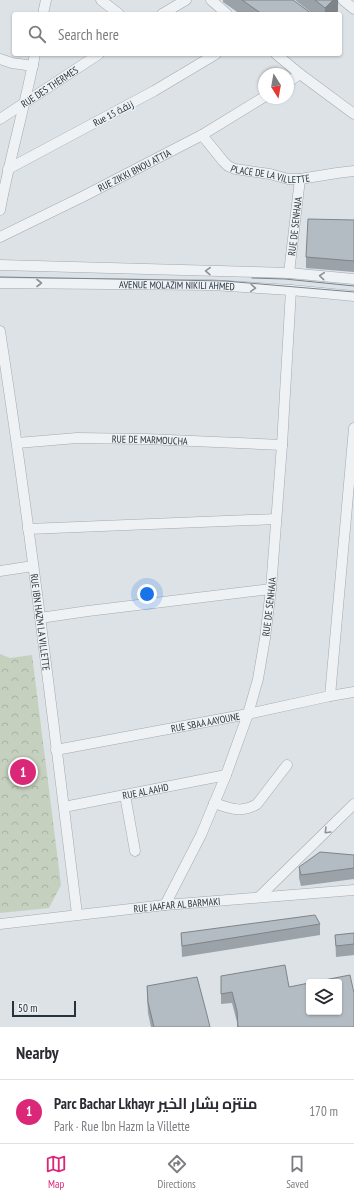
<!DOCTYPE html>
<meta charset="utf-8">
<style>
body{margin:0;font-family:"PT Sans Narrow",Cairo,sans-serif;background:#f2f2f3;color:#2b2b33}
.controls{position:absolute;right:12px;bottom:12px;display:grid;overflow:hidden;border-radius:4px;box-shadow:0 1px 3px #0004}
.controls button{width:36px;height:36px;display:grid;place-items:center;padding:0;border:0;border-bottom:1px solid #e1e1e2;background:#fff;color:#2b2b33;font:20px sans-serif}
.compass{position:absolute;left:258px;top:68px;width:36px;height:36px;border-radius:50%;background:#fff;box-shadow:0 1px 3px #0004;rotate:169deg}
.scale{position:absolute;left:12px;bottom:10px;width:64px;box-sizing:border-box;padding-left:4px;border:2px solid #26323c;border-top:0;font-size:11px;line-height:14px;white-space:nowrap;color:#26323c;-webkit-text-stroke:3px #ecf0f4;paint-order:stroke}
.you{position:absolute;left:147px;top:594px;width:14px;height:14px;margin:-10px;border:3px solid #fff;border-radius:50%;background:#1a73e8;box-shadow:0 0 0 6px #1a73e833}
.badge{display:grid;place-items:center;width:26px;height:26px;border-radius:50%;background:#db2777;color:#fff;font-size:13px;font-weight:700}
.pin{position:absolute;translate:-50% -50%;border:2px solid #fff;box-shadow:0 1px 4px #0006}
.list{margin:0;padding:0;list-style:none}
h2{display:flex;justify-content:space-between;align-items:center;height:52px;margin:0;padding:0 16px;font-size:17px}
h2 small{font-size:13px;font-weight:400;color:#7c7c81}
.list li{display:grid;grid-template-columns:26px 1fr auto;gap:12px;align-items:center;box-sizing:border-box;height:64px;padding:0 16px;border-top:1px solid #e1e1e2}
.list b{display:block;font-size:15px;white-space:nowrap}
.list p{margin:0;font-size:13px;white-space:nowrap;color:#7c7c81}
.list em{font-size:13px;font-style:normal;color:#7c7c81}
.icon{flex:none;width:22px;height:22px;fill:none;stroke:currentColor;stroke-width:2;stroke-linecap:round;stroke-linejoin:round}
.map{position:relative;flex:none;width:354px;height:1027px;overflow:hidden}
.search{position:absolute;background:#fff;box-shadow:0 1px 3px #0004;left:12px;right:12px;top:12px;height:44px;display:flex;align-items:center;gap:10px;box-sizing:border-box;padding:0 14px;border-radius:4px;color:#7c7c81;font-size:15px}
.sheet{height:116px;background:#fff}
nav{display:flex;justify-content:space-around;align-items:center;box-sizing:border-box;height:56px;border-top:1px solid #e1e1e2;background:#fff;font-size:11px;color:#7c7c81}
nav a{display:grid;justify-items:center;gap:2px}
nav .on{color:#db2777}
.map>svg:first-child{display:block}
.park{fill:url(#park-crowns)}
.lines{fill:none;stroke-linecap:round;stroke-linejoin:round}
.minor-casing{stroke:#a2aab0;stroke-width:11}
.minor{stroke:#eff2f5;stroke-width:10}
.tram{stroke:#76838f;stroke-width:1}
.wall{fill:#9ba2a8}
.shaded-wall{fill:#7e8488}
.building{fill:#b4bcc3;stroke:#7e8488}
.oneway{stroke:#8a9298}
.labels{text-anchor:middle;stroke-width:3;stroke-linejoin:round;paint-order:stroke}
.street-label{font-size:10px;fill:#26323c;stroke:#ecf0f4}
</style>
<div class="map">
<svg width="354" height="1027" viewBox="0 0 354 1027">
<defs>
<pattern id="park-crowns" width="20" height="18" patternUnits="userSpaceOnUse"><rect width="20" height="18" fill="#c5d0be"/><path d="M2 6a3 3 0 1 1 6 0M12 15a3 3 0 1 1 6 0" fill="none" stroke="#a9b3a4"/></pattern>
</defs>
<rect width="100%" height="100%" fill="#dce2e6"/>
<path class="park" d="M 0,654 L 10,658 L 32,655 L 61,885 L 49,908 L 0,913 Z"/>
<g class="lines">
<defs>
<g id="minor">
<path d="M 101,0 L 119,14"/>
<path d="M 211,0 L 227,14"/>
<path d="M 343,0 L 354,9"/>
<path d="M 43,14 L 46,0"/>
<path d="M 162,14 L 186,0"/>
<path d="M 276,54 L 300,74 L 354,114"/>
<path d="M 0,59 L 12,63 L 33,66"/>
<path d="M 288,82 L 300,74"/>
<path id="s1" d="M 0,119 L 99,54"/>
<path id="s2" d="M 202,135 L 223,161 L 228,166 L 235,169 L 270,174 L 288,179 L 300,179 L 337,173 L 354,171"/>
<path d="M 8,169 L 154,91 L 216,54"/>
<path d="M 0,210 C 10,157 25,106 35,54"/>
<path id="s3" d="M 0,237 L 84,196 L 202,135 L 264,97"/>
<path d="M 0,265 L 289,273 L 354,279"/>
<path id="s4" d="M 289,273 L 300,179"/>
<path id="s5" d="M 0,283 L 212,285 L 291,290 L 354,296"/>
<path id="s6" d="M 0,331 C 30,525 53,720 77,914"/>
<path id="s7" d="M 17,443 L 77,438 L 146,439 L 282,445"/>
<path d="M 28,529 L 276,519"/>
<path d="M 0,571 L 33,566"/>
<path d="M 40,618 L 88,611 L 271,589"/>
<path d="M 330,696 L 354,428"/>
<path id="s8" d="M 56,750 L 248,714 L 330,696 L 354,692"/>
<path d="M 125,795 L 135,851"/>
<path d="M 214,803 C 230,808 241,814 257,804 L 287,765"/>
<path id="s9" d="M 64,807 L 226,775"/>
<path d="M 259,897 L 354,804"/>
<path id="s10" d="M 165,905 L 201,835 L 226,775 L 248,714 L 258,679 L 265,638 L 271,589 L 282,445 L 291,290"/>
<path id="s11" d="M 0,924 L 165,905 L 354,890"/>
</g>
</defs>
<use href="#minor" class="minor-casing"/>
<use href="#minor" class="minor"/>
<path class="tram" d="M 0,277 L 225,281 L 354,292
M 252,278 L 285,279 L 354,286"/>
</g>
<path class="wall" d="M 223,0 L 293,0 L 312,14 L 240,14 L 223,2 Z
M 295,0 L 338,0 L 338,11 L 335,14 L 313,14 Z
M 354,220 L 354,272 L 306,268 L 306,257 Z
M 354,855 L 354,879 L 301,886 L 299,878 L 299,867 Z
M 320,924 L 320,935 L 182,957 L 181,933 Z
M 354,933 L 354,955 L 336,957 L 335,935 Z
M 221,976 L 289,987 L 354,1027 L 237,1027 L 237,1022 L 232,1003 L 221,1004 Z
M 147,986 L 210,1027 L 151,1027 L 148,1013 L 147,996 Z"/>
<path class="shaded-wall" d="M 333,0 L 338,0 L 338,11 L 335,14 L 325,14 L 325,8 Z"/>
<path class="building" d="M 242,0 L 293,0 L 312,14 L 262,14 Z
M 315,0 L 333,0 L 325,8 Z
M 308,219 L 354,220 L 354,261 L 306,257 Z
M 320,852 L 354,855 L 354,868 L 301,875 L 299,867 Z
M 315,915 L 320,924 L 182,946 L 181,933 Z
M 354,933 L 354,944 L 336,946 L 335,935 Z
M 285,965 L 289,987 L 309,983 L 309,1012 L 339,1012 L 339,982 L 314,982 L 350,975 L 354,993 L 354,1027 L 238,1027 L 237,1011 L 232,992 L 221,994 L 221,976 Z
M 197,977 L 206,1011 L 210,1027 L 154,1027 L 148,1002 L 147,986 Z"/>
<defs><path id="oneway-chevron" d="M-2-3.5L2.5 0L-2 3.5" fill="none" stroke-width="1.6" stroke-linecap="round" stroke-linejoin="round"/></defs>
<g class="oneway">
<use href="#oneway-chevron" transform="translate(208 271) rotate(-178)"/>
<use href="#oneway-chevron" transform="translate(322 276) rotate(-175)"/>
<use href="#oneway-chevron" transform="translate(39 283)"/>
<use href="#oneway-chevron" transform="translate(253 288) rotate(4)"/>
<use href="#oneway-chevron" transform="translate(327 831) rotate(135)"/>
</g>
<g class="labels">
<g class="street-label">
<text dy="4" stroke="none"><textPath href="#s1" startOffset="59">RUE DES THERMES</textPath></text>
<text transform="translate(113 113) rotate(-28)" y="4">Rue 15 زنقة</text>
<text dy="4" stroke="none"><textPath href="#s3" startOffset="150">RUE ZIKKI BNOU ATTIA</textPath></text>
<text dy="4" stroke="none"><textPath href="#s2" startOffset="84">PLACE DE LA VILLETTE</textPath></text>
<text dy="4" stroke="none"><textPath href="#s4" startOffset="47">RUE DE SENHAJA</textPath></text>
<text dy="4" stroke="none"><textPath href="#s5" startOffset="177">AVENUE MOLAZIM NIKILI AHMED</textPath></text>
<text dy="4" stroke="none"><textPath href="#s7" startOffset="133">RUE DE MARMOUCHA</textPath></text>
<text dy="4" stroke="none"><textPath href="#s10" startOffset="318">RUE DE SENHAJA</textPath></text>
<text dy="4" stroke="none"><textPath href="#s6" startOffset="294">RUE IBN HAZM LA VILLETTE</textPath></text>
<text dy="4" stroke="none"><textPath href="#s8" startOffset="152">RUE SBAA AAYOUNE</textPath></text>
<text dy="4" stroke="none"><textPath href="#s9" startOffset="83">RUE AL AAHD</textPath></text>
<text dy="4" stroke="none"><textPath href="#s11" startOffset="178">RUE JAAFAR AL BARMAKI</textPath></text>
</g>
</g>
</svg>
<div class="controls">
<button><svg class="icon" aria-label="layers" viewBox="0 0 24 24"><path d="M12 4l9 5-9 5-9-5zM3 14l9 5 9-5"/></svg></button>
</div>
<svg class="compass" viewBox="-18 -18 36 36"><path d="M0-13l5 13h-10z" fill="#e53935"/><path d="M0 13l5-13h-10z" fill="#7c7c81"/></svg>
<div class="scale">50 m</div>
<div class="you"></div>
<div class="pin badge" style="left:23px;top:772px">1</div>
<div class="search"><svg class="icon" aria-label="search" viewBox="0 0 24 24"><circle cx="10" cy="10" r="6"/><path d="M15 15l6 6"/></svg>Search here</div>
</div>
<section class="sheet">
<h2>Nearby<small></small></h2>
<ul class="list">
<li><span class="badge">1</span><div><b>Parc Bachar Lkhayr منتزه بشار الخير</b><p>Park · Rue Ibn Hazm la Villette</p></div><em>170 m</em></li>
</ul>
</section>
<nav>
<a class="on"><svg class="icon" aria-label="map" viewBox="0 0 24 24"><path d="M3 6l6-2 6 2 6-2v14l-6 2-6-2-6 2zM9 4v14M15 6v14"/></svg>Map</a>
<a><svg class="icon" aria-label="directions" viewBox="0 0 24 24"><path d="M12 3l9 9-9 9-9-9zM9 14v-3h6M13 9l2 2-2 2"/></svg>Directions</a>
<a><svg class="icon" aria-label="saved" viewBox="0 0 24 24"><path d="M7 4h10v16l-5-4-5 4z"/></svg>Saved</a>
</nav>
